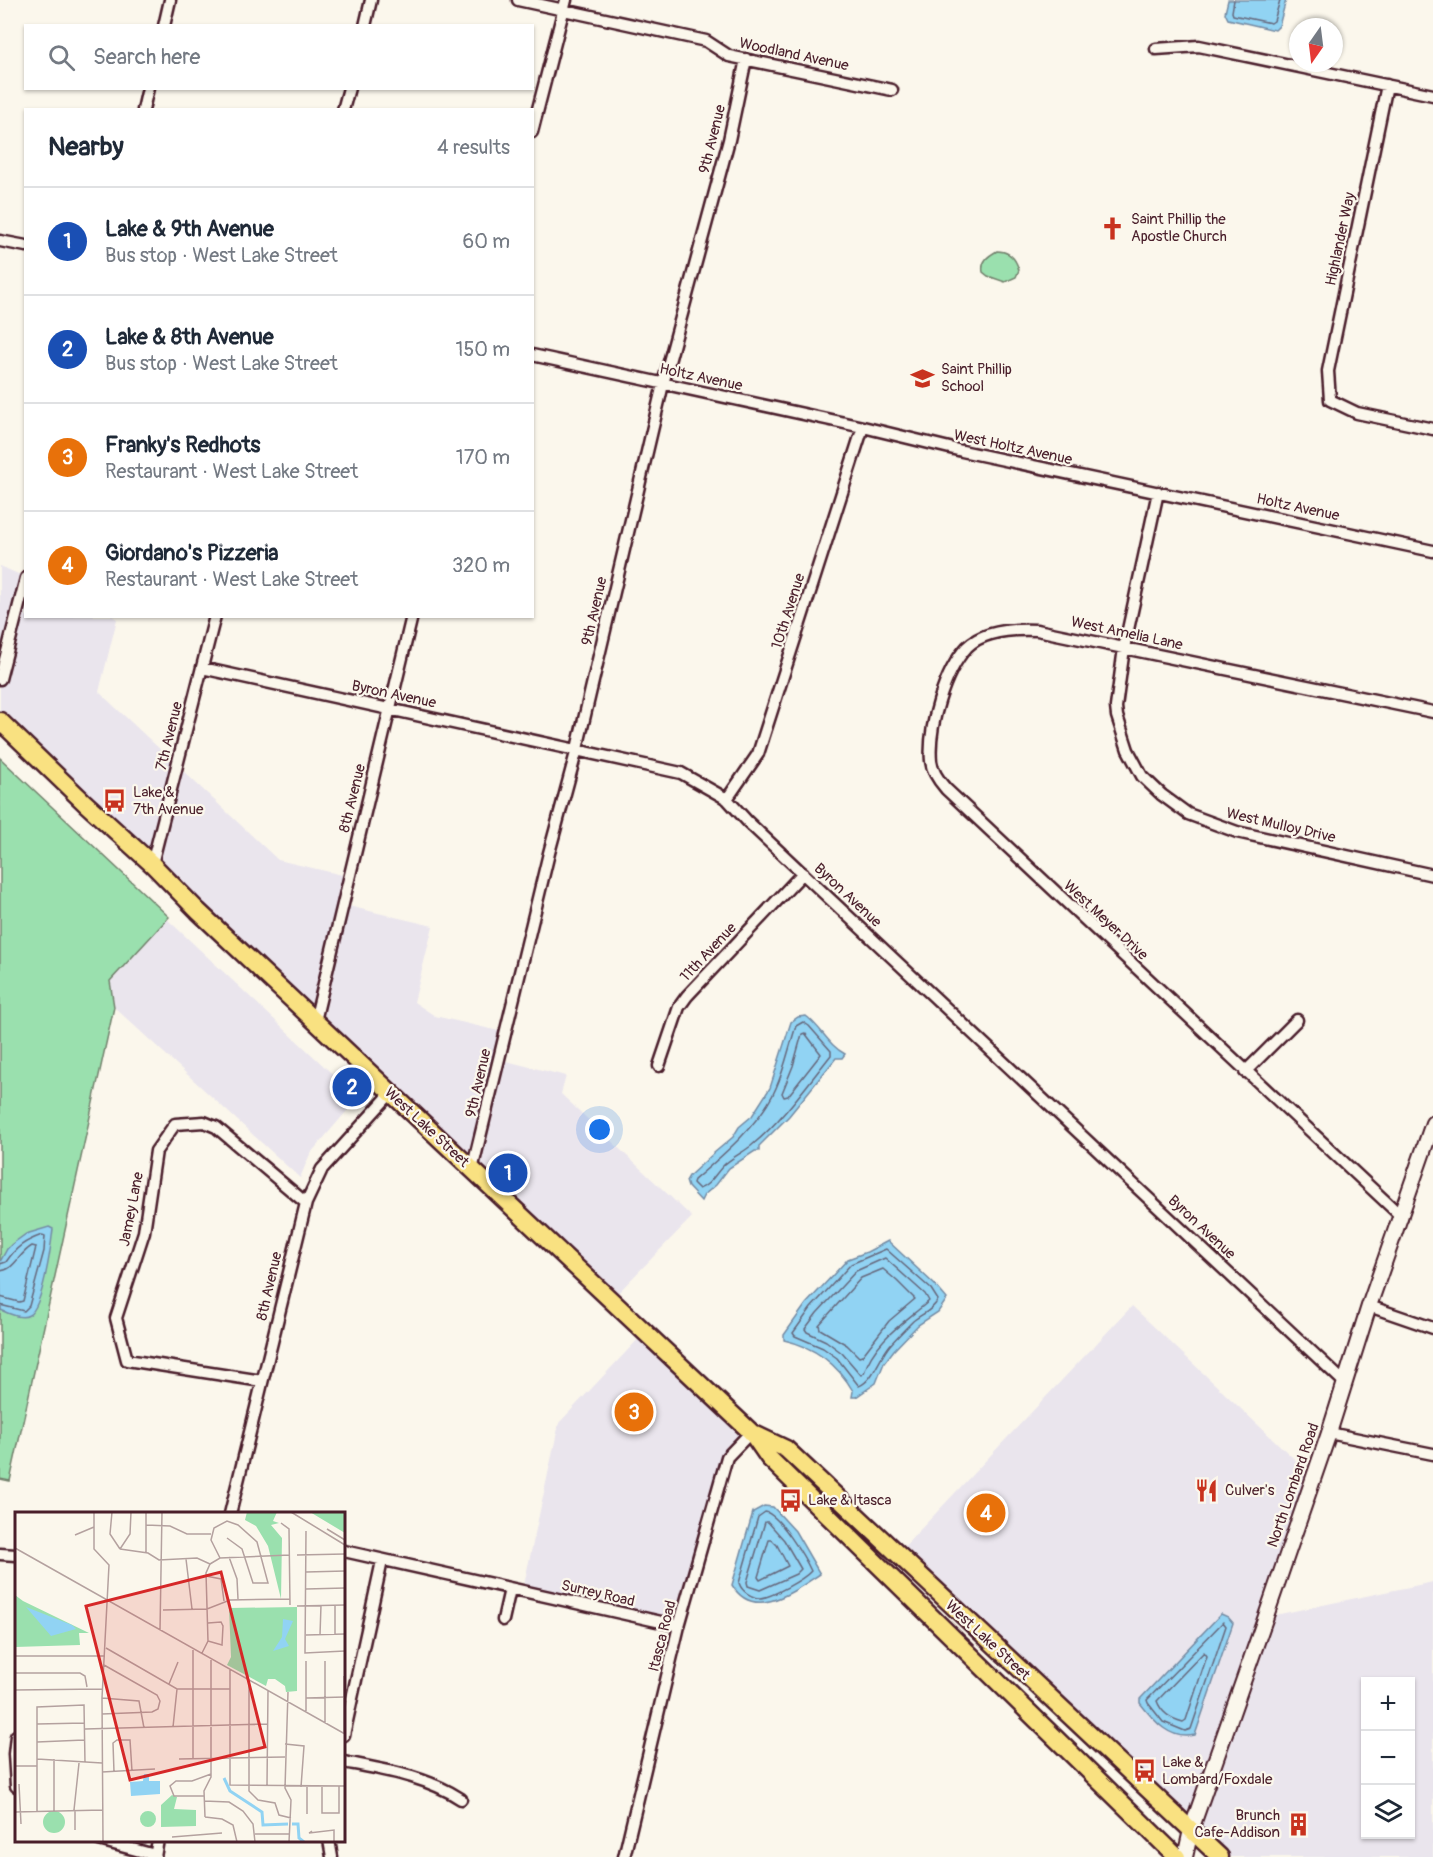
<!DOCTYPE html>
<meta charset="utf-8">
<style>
body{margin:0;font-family:Pangolin,sans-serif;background:#f6f6f7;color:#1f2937}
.controls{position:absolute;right:18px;bottom:18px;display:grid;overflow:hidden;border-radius:0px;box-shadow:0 2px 4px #0004}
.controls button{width:54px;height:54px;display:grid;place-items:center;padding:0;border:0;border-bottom:2px solid #e0e1e3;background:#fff;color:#1f2937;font:30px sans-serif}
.compass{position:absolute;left:1289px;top:18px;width:54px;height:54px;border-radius:50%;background:#fff;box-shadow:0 2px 4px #0004;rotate:194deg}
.you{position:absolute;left:600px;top:1130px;width:21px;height:21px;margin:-15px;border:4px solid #fff;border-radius:50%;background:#1a73e8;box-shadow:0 0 0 9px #1a73e833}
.badge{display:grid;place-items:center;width:39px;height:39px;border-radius:50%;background:#c8321e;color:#fff;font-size:20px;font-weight:700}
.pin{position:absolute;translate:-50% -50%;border:3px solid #fff;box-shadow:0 2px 6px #0006}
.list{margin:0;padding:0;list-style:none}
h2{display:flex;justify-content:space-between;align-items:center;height:78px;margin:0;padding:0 24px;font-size:26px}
h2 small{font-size:20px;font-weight:400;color:#747a83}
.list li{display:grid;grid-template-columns:39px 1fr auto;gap:18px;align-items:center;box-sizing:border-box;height:108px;padding:0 24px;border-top:2px solid #e0e1e3}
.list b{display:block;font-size:22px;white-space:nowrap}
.list p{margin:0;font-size:20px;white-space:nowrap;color:#747a83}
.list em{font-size:20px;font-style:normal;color:#747a83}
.icon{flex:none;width:33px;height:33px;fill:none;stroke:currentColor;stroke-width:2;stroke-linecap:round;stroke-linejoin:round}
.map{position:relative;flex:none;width:1433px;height:1857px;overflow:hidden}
.search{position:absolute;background:#fff;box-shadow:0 2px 4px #0004;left:24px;top:24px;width:510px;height:66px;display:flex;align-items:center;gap:15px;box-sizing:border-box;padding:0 21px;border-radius:0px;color:#747a83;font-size:22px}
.panel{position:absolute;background:#fff;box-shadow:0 2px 4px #0004;left:24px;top:108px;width:510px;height:510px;border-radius:0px}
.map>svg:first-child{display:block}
.built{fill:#eae5ed;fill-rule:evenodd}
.green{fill:#9ae0ae;stroke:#72806c;stroke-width:1.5}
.water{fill:#91d3f3;stroke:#758ba3;stroke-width:1.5}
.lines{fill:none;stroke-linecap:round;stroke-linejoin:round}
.shore{stroke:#66677b;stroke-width:1.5}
.minor-casing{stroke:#4a1f2b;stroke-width:15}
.tertiary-casing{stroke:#4a1f2b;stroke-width:18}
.primary-casing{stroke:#4a1f2b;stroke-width:21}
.minor{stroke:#fbf7ec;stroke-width:10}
.tertiary{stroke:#fbf7ec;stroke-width:14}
.primary{stroke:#f9e181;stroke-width:16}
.labels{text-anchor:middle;stroke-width:4.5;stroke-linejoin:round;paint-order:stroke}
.street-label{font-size:15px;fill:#4a1f2b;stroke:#fbf7ec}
.poi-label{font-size:15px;fill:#4a1f2b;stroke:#fbf7ec;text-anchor:start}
.inset-river{fill:none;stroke:#91d3f3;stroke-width:3}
.inset-road{fill:none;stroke:#b4a19f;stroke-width:1.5}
.view{fill:#d62828;fill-opacity:0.15;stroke:#d62828;stroke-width:3}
.inset-edge{fill:none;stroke:#4a1f2b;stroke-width:3}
</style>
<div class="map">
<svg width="1433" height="1857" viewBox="0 0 1433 1857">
<rect width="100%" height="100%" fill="#fbf7ec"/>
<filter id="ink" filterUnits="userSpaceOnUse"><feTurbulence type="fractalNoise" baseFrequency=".0167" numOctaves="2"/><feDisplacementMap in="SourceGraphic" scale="12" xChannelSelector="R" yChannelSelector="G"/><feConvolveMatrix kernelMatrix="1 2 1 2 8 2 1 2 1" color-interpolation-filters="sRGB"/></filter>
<g filter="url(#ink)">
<path class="built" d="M 0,566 L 25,577 L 26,616 L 112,616 L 117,619 L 99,692 L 278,860 L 351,877 L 344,905 L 433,926 L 414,1002 L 435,1016 L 503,1032 L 471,1164 L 0,717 Z
M 167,919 L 358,1098 L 310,1154 L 300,1178 L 114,1007 L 110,981 Z
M 502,1060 L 566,1076 L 561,1094 L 692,1217 L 614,1297 L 476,1170 Z
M 1132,1306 L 1309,1473 L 1261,1618 L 1433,1582 L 1433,1857 L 1223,1857 L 901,1550 ZM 1366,1682 L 1410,1682 L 1410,1834 L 1366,1834 Z
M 642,1335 L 748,1432 L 725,1456 L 677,1624 L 523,1589 L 559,1423 Z"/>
<path class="green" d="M 997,251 C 1009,251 1016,259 1019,270 L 1016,277 L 1005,282 L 988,276 L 983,272 C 981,261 988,256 997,251 Z
M 0,758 L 169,917 L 110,981 L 114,1007 L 10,1481 L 0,1479 Z"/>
<path class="water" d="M 1228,0 L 1286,0 L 1279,26 L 1275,30 L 1228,19 L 1225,13 Z
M 806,1016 C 821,1027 828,1045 845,1054 L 842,1058 L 836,1058 L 789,1116 L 759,1146 L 759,1151 L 755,1151 L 729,1168 L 716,1185 L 704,1195 L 701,1201 L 688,1187 L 686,1181 L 689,1176 L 714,1153 L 733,1137 L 739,1127 L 752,1116 L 770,1088 L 791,1022 L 798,1017 Z
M 49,1227 L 53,1229 C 51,1246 43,1307 29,1315 C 21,1320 8,1313 1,1310 L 0,1262 L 7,1249 L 12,1244 L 26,1234 Z
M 888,1241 L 935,1285 L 947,1299 L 938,1312 L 918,1325 L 894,1350 L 884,1363 L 876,1383 L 856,1397 L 852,1397 L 853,1391 C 837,1363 815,1347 784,1340 L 784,1335 L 806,1304 L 848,1259 L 867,1252 Z
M 764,1506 L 773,1507 L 795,1531 L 820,1574 C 794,1591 754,1622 732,1585 L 753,1512 Z
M 1221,1614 L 1228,1617 L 1233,1623 L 1195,1735 C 1170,1741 1154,1721 1140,1703 L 1140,1699 Z"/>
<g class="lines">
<path class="shore" d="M 1234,0 L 1232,12 L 1233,15 L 1271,23 L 1274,21 L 1280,0
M 803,1022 L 809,1026 L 831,1051 L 831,1055 C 807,1085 781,1122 751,1146 C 743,1152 733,1157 725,1164 C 716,1172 710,1186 699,1189 L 693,1183 L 694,1180 C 722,1156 762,1122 776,1088 C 785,1068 789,1047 796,1026 Z
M 805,1033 L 821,1054 L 788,1096 L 784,1097 L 782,1093 L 793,1066 L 802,1034 Z
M 886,1249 L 931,1289 L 938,1300 C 933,1310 922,1314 913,1321 C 905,1329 897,1337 890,1345 C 879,1358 873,1381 859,1386 L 837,1358 L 823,1348 L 795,1336 L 793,1333 L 811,1308 L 851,1264 Z
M 885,1258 L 925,1294 L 929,1301 C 905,1322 874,1340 864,1373 L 861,1375 L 842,1353 L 826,1341 L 807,1332 L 805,1329 L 817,1313 L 856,1271 Z
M 0,1264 L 6,1262 C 16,1247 25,1241 42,1235 L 45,1236 L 44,1251 L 29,1306 L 24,1311 L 0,1305
M 883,1269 L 897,1281 L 915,1299 L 889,1321 L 862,1356 L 859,1357 L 847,1345 L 820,1329 L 819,1325 L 861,1278 Z
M 0,1271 C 15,1270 18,1254 32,1246 L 36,1247 L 23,1301 L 19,1302 L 0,1297
M 765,1512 C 779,1514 805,1558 811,1571 C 804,1579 772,1597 761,1598 C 752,1598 742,1592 739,1583 L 758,1517 Z
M 765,1522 L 768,1522 L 784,1540 L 801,1569 L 796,1574 L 760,1590 L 748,1586 L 747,1582 Z
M 769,1540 L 772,1540 L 777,1545 L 788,1566 L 760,1580 L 758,1577 Z
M 1223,1622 L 1226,1626 L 1191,1729 L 1185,1731 L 1163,1722 L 1148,1703 L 1147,1700 Z
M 1204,1652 L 1207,1656 L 1186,1720 L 1183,1722 C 1171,1719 1161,1712 1157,1701 Z"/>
<defs>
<path id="minor" d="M 518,0 L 706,41 L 729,56 L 892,90
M 164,26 L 170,0
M 365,26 L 371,0
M 1156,49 L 1199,46 L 1433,95
M 1387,85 L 1328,371 L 1330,400 L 1357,413 L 1433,429
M 143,110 L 148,88
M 343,110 L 349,88
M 532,132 L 566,0
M 0,241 L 26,246
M 532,355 L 863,427 L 962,451 L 1433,551
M 1158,492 L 1124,648 L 1116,707 L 1117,716 L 1128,750 L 1142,776 L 1162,795 L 1188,814 L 1237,832 L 1433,875
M 202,668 L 681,773 L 727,799 L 748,822 L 1345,1383
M 0,679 L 26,578
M 727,799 L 758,754 L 863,427
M 152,864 L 215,616
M 315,1021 L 412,616
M 659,1066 L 679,1007 L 687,996 L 803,873
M 1245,1072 L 1297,1020
M 472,1170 L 549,853 L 577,749 L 663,384 L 729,140 L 746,59
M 1402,1217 L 946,789 C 939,781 932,771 931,761 C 928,727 944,672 967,647 C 984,630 1015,629 1037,630 L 1433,712
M 1369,1306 L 1433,1328
M 262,1381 L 127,1360 L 116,1318 L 144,1232 L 156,1151 L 175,1124 L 204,1122 L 216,1127 L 306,1203
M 1329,1433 L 1433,1454
M 230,1514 L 306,1203 L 322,1169 L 391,1093
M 344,1551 L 679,1626
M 0,1554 L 16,1555
M 503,1620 L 510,1589
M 344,1735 L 382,1561
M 16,1736 L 14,1754 L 16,1786
M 344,1762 C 384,1770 426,1776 461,1799
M 99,1840 L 155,1855
M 329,1840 L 332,1857
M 155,1857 L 158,1840
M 624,1857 L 679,1626 L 727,1457 L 751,1432"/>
<path id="tertiary" d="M 1185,1857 L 1191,1830 L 1265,1619 L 1329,1433 L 1369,1306 L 1433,1123"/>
<path id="primary" d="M 0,721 L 85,803 L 152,864 L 198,911 L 751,1432 L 769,1458 L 1177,1857
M 752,1433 L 786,1449 L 1220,1857"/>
</defs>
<use href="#minor" class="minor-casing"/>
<use href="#tertiary" class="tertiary-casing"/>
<use href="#primary" class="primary-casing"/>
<use href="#minor" class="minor"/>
<use href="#tertiary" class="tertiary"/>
<use href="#primary" class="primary"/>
</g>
</g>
<defs>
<symbol id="church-bare" viewBox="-9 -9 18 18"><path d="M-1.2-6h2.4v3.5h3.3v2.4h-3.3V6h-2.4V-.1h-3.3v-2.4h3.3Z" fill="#c8321e" stroke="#fbf7ec" stroke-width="2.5" paint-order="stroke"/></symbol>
<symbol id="school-bare" viewBox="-9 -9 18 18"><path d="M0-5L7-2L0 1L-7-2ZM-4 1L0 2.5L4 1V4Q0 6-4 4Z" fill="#c8321e" stroke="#fbf7ec" stroke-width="2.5" paint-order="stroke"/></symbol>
<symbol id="bus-bare" viewBox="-9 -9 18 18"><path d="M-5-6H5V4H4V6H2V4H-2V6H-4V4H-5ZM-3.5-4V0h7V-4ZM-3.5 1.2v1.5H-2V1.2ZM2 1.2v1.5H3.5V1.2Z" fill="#c8321e" stroke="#fbf7ec" stroke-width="2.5" paint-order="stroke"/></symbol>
<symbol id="restaurant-bare" viewBox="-9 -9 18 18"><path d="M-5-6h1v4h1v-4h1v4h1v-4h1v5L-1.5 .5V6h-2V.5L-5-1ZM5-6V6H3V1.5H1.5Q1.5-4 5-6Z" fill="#c8321e" stroke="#fbf7ec" stroke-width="2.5" paint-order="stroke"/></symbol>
<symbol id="building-bare" viewBox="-9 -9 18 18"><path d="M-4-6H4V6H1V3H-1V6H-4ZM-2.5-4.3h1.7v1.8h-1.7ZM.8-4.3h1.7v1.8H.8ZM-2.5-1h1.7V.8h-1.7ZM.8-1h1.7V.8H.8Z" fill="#c8321e" stroke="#fbf7ec" stroke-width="2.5" paint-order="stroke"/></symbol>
</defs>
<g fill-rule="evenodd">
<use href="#church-bare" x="1096" y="212" width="33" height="33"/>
<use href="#school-bare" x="906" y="362" width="33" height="33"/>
<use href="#bus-bare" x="98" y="784" width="33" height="33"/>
<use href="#restaurant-bare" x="1190" y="1474" width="33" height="33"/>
<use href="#bus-bare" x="774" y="1484" width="33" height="33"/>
<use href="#bus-bare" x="1128" y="1754" width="33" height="33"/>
<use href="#building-bare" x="1282" y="1808" width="33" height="33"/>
</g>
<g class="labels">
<g class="street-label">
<text transform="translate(794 54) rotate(12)" y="5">Woodland Avenue</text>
<text transform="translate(712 139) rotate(-76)" y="5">9th Avenue</text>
<text transform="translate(1340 239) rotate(-78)" y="5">Highlander Way</text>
<text transform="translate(701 377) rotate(12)" y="5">Holtz Avenue</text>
<text transform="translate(1013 447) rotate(12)" y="5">West Holtz Avenue</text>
<text transform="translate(1298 507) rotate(12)" y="5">Holtz Avenue</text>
<text transform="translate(594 611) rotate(-77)" y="5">9th Avenue</text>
<text transform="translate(788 611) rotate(-72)" y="5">10th Avenue</text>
<text transform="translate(1127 633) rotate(12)" y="5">West Amelia Lane</text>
<text transform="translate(394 694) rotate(12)" y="5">Byron Avenue</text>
<text transform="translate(169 736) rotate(-76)" y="5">7th Avenue</text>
<text transform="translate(352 798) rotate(-76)" y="5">8th Avenue</text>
<text transform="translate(1281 825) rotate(13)" y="5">West Mulloy Drive</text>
<text transform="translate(848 895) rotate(43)" y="5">Byron Avenue</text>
<text transform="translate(1106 920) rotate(43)" y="5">West Meyer Drive</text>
<text transform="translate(708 952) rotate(-47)" y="5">11th Avenue</text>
<text transform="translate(478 1083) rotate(-77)" y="5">9th Avenue</text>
<text transform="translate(427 1127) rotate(43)" y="5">West Lake Street</text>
<text transform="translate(131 1209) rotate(-79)" y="5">Jamey Lane</text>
<text transform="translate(1202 1227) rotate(43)" y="5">Byron Avenue</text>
<text transform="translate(269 1286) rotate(-77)" y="5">8th Avenue</text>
<text transform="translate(1293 1485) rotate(-71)" y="5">North Lombard Road</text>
<text transform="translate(598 1593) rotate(13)" y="5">Surrey Road</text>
<text transform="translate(662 1636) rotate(-76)" y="5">Itasca Road</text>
<text transform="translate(988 1640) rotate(43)" y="5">West Lake Street</text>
</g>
<g class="poi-label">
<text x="1131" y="224">Saint Phillip the<tspan x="1131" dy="17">Apostle Church</tspan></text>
<text x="941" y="374">Saint Phillip<tspan x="941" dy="17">School</tspan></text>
<text x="133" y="797">Lake &amp;<tspan x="133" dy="17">7th Avenue</tspan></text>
<text x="1225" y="1495">Culver's</text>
<text x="808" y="1505">Lake &amp; Itasca</text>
<text x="1162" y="1767">Lake &amp;<tspan x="1162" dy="17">Lombard/Foxdale</tspan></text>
<text x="1280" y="1820" text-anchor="end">Brunch<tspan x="1280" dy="17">Cafe-Addison</tspan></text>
</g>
</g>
<g transform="translate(15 1512)">
<rect width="330" height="330" fill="#fbf7ec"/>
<path d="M 232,0 L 262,0 L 258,9 L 264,11 L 256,13 L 267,26 L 266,87 L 253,34 L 241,14 L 230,8 ZM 295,0 L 330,0 L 330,21 ZM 0,83 L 8,89 L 74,121 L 64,121 L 65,133 L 0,135 ZM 282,95 L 282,179 L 271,180 L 270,174 L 260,167 L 253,167 L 251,174 L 212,153 L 216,145 L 214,96 ZM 157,283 L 162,285 L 159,297 L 181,298 L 181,314 L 146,315 L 146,293 ZM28 310a11 11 0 1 1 22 0a11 11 0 1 1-22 0ZM125 307a8 8 0 1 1 16 0a8 8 0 1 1-16 0Z" fill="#9ae0ae"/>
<path d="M 11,95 L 57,113 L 61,117 L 36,124 ZM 268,107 L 278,109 L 270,127 L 274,134 L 258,139 L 267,125 ZM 129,262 L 134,262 L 134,269 L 145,269 L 145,282 L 116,284 L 115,270 L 128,269 Z" fill="#91d3f3"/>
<path class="inset-river" d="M 209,266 L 215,279 L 247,300 L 248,313 L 273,312M 277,312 L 283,312 L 284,326 L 289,330"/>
<path class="inset-road" d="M 79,0 L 79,37 L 94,53 L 87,186 L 88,330M 97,0 L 95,22 L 105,37M 171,0 L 190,0M 276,0 L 330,33M 266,11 L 274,17 L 275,93M 131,13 L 155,14 L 172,22 L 196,22M 312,17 L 330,28M 291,19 L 290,141 L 330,139M 60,23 L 79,15M 0,36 L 330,222M 105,37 L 133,41 L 144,48 L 182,46 L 195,52M 105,37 L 115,22 L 116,0M 131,40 L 131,0M 282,43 L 330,42M 214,45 L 222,67 L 223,87M 205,46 L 196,28 L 199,16 L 212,9 L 223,13 L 242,30 L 253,71 L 238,71 L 227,37 L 212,26M 171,47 L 177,97M 195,52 L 205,46 L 275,43M 291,60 L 330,59M 191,64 L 206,67 L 209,89M 291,77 L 330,76M 320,93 L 320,122M 282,94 L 330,93M 148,98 L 192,97 L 215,88 L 275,87M 193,111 L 206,110 L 208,114 L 207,133 L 193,129M 145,118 L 147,0M 291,123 L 330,122M 305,123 L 306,93M 91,136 L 162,177 L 215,177M 178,138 L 178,247M 187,141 L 193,129 L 191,61 L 195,52M 0,144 L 90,144M 215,157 L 215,273 L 330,274M 0,161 L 65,161 L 70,164 L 72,175M 234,169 L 234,279 L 243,288 L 260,291 L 264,303 L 276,306M 154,172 L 163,150M 0,178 L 87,177M 273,180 L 270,276 L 276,288 L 274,330M 87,186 L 124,189 L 129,216M 291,186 L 330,185M 291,199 L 291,149M 87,202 L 137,200 L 143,197 L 145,189 L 142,183 L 89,153M 310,211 L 310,149M 22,212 L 70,211M 158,215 L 162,177M 70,217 L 252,212M 329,221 L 329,164M 22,230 L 69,228M 270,232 L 289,234 L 286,275M 22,247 L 87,251M 39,247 L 39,299M 164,247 L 270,245M 0,254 L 22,254M 87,260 L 140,257M 99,260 L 98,231 L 102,228 L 115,228 L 117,259M 4,272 L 6,312M 252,273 L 253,179M 292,275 L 292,302M 307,275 L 307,301 L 324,301 L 324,274M 189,284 L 159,284 L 155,274 L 161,269 L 177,269 L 196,262M 189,289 L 214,290 L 228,299 L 238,312 L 240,330M 59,298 L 64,251M 60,298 L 60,318M 0,300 L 88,298M 22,300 L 22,195 L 69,193 L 70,251M 190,305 L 189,279 L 196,265 L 196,148M 190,305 L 207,307 L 218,313 L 222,330M 297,319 L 294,321 L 319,318 L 319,330M 240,322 L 274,322M 157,325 L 207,321"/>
<path class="view" d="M 206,60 L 250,235 L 115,268 L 71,94 Z"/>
<rect width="330" height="330" class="inset-edge"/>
</g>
</svg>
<div class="controls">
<button>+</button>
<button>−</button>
<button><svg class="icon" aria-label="layers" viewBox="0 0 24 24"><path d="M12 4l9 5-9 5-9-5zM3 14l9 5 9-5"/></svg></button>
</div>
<svg class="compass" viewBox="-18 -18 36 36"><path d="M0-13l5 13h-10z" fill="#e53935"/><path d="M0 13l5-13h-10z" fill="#747a83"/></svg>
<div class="you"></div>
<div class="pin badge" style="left:508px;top:1173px;background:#1a4fb4">1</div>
<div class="pin badge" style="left:352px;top:1087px;background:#1a4fb4">2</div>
<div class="pin badge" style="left:634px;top:1412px;background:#e8710a">3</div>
<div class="pin badge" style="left:986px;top:1513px;background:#e8710a">4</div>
<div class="search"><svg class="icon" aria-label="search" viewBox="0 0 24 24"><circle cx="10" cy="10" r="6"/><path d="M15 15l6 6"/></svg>Search here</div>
<section class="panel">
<h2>Nearby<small>4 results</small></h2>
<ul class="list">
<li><span class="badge" style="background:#1a4fb4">1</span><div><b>Lake &amp; 9th Avenue</b><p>Bus stop · West Lake Street</p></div><em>60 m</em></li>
<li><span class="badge" style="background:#1a4fb4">2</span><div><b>Lake &amp; 8th Avenue</b><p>Bus stop · West Lake Street</p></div><em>150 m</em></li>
<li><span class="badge" style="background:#e8710a">3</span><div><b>Franky's Redhots</b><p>Restaurant · West Lake Street</p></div><em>170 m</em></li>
<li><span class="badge" style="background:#e8710a">4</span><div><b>Giordano's Pizzeria</b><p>Restaurant · West Lake Street</p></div><em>320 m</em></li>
</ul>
</section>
</div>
